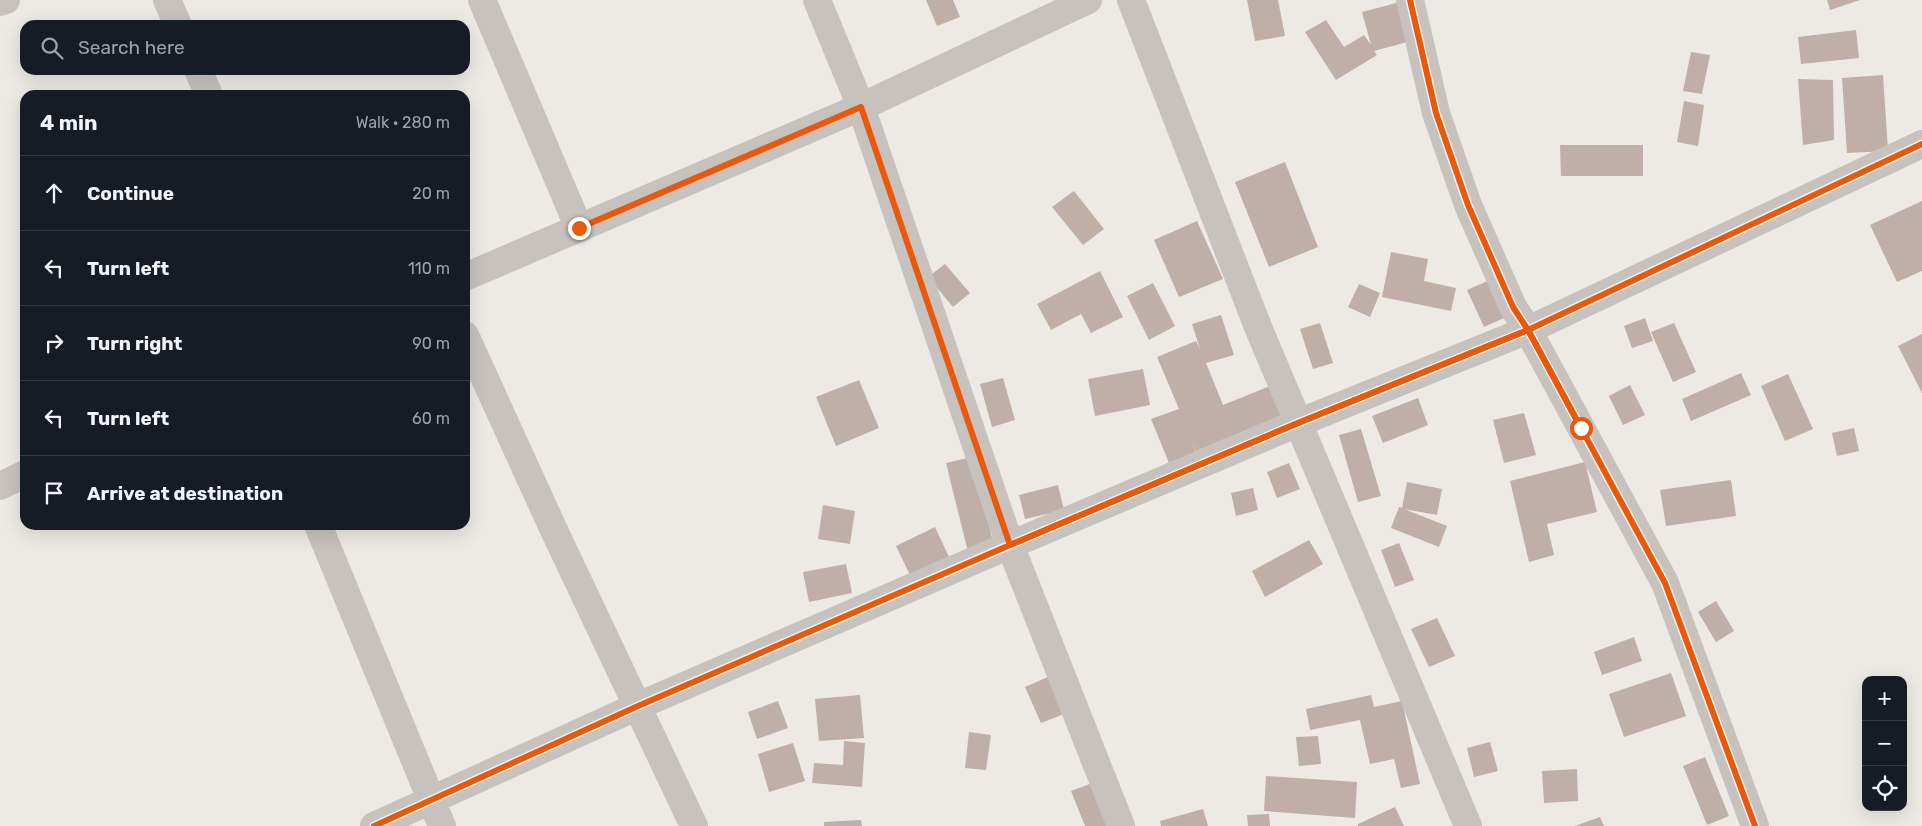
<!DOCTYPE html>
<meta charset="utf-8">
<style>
body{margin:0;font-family:Rubik,sans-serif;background:#242831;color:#f1f3f6}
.controls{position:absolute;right:15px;bottom:15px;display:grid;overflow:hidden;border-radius:10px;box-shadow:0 5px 20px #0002}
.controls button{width:45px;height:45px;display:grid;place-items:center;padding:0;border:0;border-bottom:1px solid #363941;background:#171b24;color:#f1f3f6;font:25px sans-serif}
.stop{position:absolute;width:15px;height:15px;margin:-11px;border:4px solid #ea580c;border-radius:50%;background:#fff}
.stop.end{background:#ea580c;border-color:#fff;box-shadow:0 1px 5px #0008}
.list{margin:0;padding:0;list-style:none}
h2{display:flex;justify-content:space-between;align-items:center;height:65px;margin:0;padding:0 20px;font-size:21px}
h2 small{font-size:16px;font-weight:400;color:#9ea1a6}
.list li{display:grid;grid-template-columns:32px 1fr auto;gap:15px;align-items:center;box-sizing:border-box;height:75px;padding:0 20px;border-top:1px solid #363941}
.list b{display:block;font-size:19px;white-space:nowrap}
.list em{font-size:16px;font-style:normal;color:#9ea1a6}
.icon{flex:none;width:28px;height:28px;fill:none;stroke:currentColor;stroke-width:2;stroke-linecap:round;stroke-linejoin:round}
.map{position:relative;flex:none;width:1922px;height:826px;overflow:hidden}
.search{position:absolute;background:#171b24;box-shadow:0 5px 20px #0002;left:20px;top:20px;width:450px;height:55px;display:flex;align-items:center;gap:12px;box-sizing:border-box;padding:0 18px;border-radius:15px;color:#9ea1a6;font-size:19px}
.panel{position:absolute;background:#171b24;box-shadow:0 5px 20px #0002;left:20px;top:90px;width:450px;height:440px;border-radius:15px}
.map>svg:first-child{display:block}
.building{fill:#bfafa7}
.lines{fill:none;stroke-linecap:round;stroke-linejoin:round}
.minor{stroke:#c7c2bd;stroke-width:28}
.cycleway-casing{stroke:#f9f3ec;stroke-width:9}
.cycleway{stroke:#e8590c;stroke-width:6}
.route{stroke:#ea580c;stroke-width:6}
</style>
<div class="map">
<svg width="1922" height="826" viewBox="0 0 1922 826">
<rect width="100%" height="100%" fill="#ede9e4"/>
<path class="building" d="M 926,0 L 953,0 L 960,17 L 937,26 Z
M 1247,0 L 1278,0 L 1285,36 L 1255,41 Z
M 1827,0 L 1860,0 L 1830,10 Z
M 1400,2 L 1411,41 L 1374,51 L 1377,55 L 1336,80 L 1305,32 L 1326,20 L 1344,47 L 1364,35 L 1371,45 L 1362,12 Z
M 1856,30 L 1859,58 L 1801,64 L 1798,37 Z
M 1691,52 L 1710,55 L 1702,94 L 1683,91 Z
M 1883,75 L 1888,151 L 1847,153 L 1842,78 Z
M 1798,79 L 1833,80 L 1834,140 L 1803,145 Z
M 1684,101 L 1704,105 L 1698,146 L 1677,142 Z
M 1560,145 L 1643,145 L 1643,176 L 1561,176 Z
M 1285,162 L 1318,247 L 1269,267 L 1235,182 Z
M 1074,191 L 1104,229 L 1083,245 L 1052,207 Z
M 1922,201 L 1922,271 L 1897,282 L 1870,225 Z
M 1197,221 L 1223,279 L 1179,297 L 1154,240 Z
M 1391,252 L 1428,259 L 1424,281 L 1456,288 L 1451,311 L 1382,297 Z
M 945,264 L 970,293 L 953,307 L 928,277 Z
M 1100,271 L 1123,317 L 1091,333 L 1081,314 L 1051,330 L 1037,304 Z
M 1508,272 L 1524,309 L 1484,327 L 1467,290 Z
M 1153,283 L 1175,326 L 1149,340 L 1127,296 Z
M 1359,284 L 1380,293 L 1370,317 L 1348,307 Z
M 1221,315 L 1234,355 L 1206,363 L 1223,405 L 1270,386 L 1282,415 L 1196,451 L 1191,439 L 1196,452 L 1169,463 L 1151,419 L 1179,409 L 1157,357 L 1196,341 L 1200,349 L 1192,324 Z
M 1645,318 L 1653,341 L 1632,348 L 1624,326 Z
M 1320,323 L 1333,363 L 1313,369 L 1300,329 Z
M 1674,323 L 1696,372 L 1673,382 L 1651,332 Z
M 1922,334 L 1922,393 L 1898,346 Z
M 1143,369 L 1150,405 L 1095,416 L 1088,379 Z
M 1741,373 L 1751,395 L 1691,421 L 1682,399 Z
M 1788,374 L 1813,429 L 1785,441 L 1761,386 Z
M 1003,378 L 1015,420 L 992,427 L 980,384 Z
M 859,380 L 879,428 L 836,446 L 816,397 Z
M 1630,385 L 1645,415 L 1623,425 L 1609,396 Z
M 1418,398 L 1428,425 L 1383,443 L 1372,416 Z
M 1524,413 L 1536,455 L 1504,463 L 1493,420 Z
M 1854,428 L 1859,451 L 1837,456 L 1832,433 Z
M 1361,429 L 1381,496 L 1358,502 L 1339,435 Z
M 972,457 L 994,546 L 968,552 L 946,463 Z
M 1585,462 L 1597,512 L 1547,524 L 1554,555 L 1529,562 L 1510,481 Z
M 1289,463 L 1300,489 L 1277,498 L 1267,472 Z
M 1731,480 L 1736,516 L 1666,526 L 1660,490 Z
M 1407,482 L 1442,489 L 1437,515 L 1404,509 L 1447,526 L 1439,547 L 1391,528 L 1399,507 L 1402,508 Z
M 1058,485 L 1064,510 L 1025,519 L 1019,495 Z
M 1253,488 L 1258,510 L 1236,516 L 1231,493 Z
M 823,505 L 855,511 L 850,544 L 818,539 Z
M 935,527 L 950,559 L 911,577 L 896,546 Z
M 1309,540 L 1323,564 L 1265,597 L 1252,571 Z
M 1399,543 L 1414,580 L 1395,587 L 1381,550 Z
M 846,564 L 852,593 L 809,602 L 803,572 Z
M 1716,601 L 1734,631 L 1716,642 L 1698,612 Z
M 1437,618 L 1455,656 L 1429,667 L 1411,629 Z
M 1634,637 L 1642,661 L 1602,675 L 1594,652 Z
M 1671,673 L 1686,716 L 1624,737 L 1609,694 Z
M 1050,676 L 1067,713 L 1041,723 L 1025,687 Z
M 860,695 L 864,738 L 819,741 L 815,699 Z
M 1371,695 L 1374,707 L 1402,701 L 1420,784 L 1401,788 L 1394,759 L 1370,764 L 1360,720 L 1310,730 L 1306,709 Z
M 778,701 L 788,728 L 757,739 L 748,712 Z
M 969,732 L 991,735 L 986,770 L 965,768 Z
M 1318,736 L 1321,764 L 1299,766 L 1296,737 Z
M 844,741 L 865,743 L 862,787 L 812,783 L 814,763 L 843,765 Z
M 1490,742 L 1498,771 L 1474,777 L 1467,748 Z
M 793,743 L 805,781 L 769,792 L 758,754 Z
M 1705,757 L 1729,816 L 1707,825 L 1683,766 Z
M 1577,769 L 1578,801 L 1544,803 L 1542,771 Z
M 1266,776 L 1357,782 L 1355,818 L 1264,811 Z
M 1095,782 L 1113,826 L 1085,826 L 1071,791 Z
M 1395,807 L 1404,826 L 1358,826 L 1358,824 Z
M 1203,809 L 1208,826 L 1161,826 L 1160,821 Z
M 1269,814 L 1270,826 L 1248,826 L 1247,815 Z
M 1600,817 L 1604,826 L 1575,826 Z
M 861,820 L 862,826 L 824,826 L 824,822 Z"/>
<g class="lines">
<path class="minor" d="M 167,0 L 178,25
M 482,0 L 579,228
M 817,0 L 861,107 L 1010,545 L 1121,826
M 1131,0 L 1258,327 L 1468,826
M 1410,0 L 1436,113 L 1468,205 L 1513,307 L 1528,330 L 1665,583 L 1755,826
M 0,2 L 6,0
M 198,70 L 209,95
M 465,277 L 861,107 L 1088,0
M 465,335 L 552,526 L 694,826
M 0,486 L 25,474
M 318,525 L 442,826
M 374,826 L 638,706 L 1010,545 L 1298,423 L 1528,330 L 1922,144"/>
<defs>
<path id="cycleway" d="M 1410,0 L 1436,113 L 1468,205 L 1513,307 L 1528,330 L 1665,583 L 1755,826
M 374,826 L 638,706 L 1010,545 L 1298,423 L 1528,330 L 1922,144"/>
</defs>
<use href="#cycleway" class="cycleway-casing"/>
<use href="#cycleway" class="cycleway"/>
</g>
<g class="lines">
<path class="route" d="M 579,228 L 861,107 L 1010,545 L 1298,423 L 1528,330 L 1581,428"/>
</g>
</svg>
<div class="controls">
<button>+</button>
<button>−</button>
<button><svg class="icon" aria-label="locate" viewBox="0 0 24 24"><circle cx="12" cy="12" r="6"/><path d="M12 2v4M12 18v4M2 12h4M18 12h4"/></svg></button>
</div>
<div class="stop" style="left:1581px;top:428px"></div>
<div class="stop end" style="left:579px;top:228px"></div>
<div class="search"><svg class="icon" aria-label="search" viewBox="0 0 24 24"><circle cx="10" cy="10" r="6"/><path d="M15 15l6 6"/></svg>Search here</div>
<section class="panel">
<h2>4 min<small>Walk · 280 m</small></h2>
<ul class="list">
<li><svg class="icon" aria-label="ahead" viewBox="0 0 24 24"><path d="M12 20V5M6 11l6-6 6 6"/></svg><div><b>Continue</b></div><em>20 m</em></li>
<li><svg class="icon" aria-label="left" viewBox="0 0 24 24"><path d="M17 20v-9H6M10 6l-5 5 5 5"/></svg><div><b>Turn left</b></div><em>110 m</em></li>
<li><svg class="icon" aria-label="right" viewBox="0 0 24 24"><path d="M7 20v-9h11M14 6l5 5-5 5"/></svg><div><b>Turn right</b></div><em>90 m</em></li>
<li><svg class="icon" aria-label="left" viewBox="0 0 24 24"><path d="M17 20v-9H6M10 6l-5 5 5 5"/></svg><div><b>Turn left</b></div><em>60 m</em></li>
<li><svg class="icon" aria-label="arrive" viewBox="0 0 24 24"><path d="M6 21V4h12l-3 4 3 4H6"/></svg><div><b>Arrive at destination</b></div></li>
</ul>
</section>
</div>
